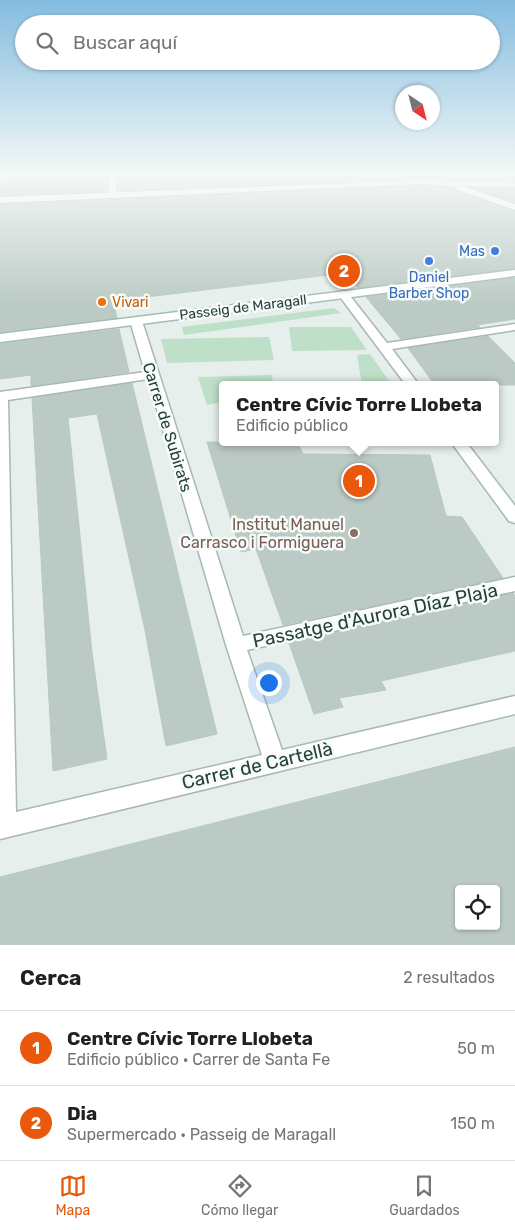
<!DOCTYPE html>
<html lang="es">
<meta charset="utf-8">
<style>
body{margin:0;font-family:Rubik,sans-serif;background:#f6f6f6;color:#202124}
.controls{position:absolute;right:15px;bottom:15px;display:grid;overflow:hidden;border-radius:5px;box-shadow:0 1px 4px #0004}
.controls button{width:45px;height:45px;display:grid;place-items:center;padding:0;border:0;border-bottom:1px solid #e0e0e0;background:#fff;color:#202124;font:25px sans-serif}
.compass{position:absolute;left:395px;top:85px;width:45px;height:45px;border-radius:50%;background:#fff;box-shadow:0 1px 4px #0004;rotate:145deg}
.you{position:absolute;left:268px;top:682px;width:18px;height:18px;margin:-12px;border:4px solid #fff;border-radius:50%;background:#1a73e8;box-shadow:0 0 0 8px #1a73e833}
.badge{display:grid;place-items:center;width:32px;height:32px;border-radius:50%;background:#ea580c;color:#fff;font-size:16px;font-weight:700}
.pin{position:absolute;translate:-50% -50%;border:2px solid #fff;box-shadow:0 1px 5px #0006}
.popup{position:absolute;left:219px;top:381px;width:280px;height:65px;box-sizing:border-box;display:grid;place-content:center;border-radius:5px;background:#fff;filter:drop-shadow(0 1px 4px #0005);font-size:16px;white-space:nowrap;color:#757577}
.popup b{font-size:19px;color:#202124}
.popup::after{content:'';position:absolute;left:50%;top:100%;margin-left:-10px;border:10px solid transparent;border-top-color:#fff}
.list{margin:0;padding:0;list-style:none}
h2{display:flex;justify-content:space-between;align-items:center;height:65px;margin:0;padding:0 20px;font-size:21px}
h2 small{font-size:16px;font-weight:400;color:#757577}
.list li{display:grid;grid-template-columns:32px 1fr auto;gap:15px;align-items:center;box-sizing:border-box;height:75px;padding:0 20px;border-top:1px solid #e0e0e0}
.list b{display:block;font-size:19px;white-space:nowrap}
.list p{margin:0;font-size:16px;white-space:nowrap;color:#757577}
.list em{font-size:16px;font-style:normal;color:#757577}
.icon{flex:none;width:28px;height:28px;fill:none;stroke:currentColor;stroke-width:2;stroke-linecap:round;stroke-linejoin:round}
.map{position:relative;flex:none;width:515px;height:945px;overflow:hidden}
.search{position:absolute;background:#fff;box-shadow:0 1px 4px #0004;left:15px;right:15px;top:15px;height:55px;display:flex;align-items:center;gap:12px;box-sizing:border-box;padding:0 18px;border-radius:28px;color:#757577;font-size:19px}
.sheet{height:215px;background:#fff}
nav{display:flex;justify-content:space-around;align-items:center;box-sizing:border-box;height:70px;border-top:1px solid #e0e0e0;background:#fff;font-size:14px;color:#757577}
nav a{display:grid;justify-items:center;gap:2px}
nav .on{color:#ea580c}
.map>svg:first-child{display:block}
.green{fill:#bfe0c8}
.building{fill:#bbcac4;stroke:#b8c9c2;fill-rule:evenodd}
.lines{fill:none;stroke-linecap:round;stroke-linejoin:round}
.lane-casing{stroke:#a8b8b2;stroke-width:3}
.street-casing{stroke:#a8b8b2;stroke-width:3}
.secondary-casing{stroke:#a4bbb3;stroke-width:3}
.lane{fill:#fff;fill-rule:evenodd}
.street{fill:#fff;fill-rule:evenodd}
.secondary{fill:#fff;fill-rule:evenodd}
.shop-dot{fill:#3f7fe0;stroke:#f7fbf9;stroke-width:2}
.food-dot{fill:#e8710a;stroke:#f7fbf9;stroke-width:2}
.education-dot{fill:#8d6e63;stroke:#f7fbf9;stroke-width:2}
.labels{text-anchor:middle;stroke-width:5;stroke-linejoin:round;paint-order:stroke}
.far-shop-label{font-size:14px;fill:#366cbe;stroke:#f7fbf9;text-anchor:end}
.far-food-label{font-size:14px;fill:#c56008;stroke:#f7fbf9;text-anchor:start}
.far-street-label{font-size:14px;fill:#24423a;stroke:#f7fbf9}
.street-label{font-size:16px;fill:#24423a;stroke:#f7fbf9}
.education-label{font-size:16px;fill:#785e54;stroke:#f7fbf9;text-anchor:end}
.near-street-label{font-size:19px;fill:#24423a;stroke:#f7fbf9}
</style>
<div class="map">
<svg width="515" height="945" viewBox="0 0 515 945">
<rect width="100%" height="100%" fill="#e6efeb"/>
<path class="green" d="M 334,308 L 341,313 L 184,335 L 182,327 Z
M 289,327 L 351,327 L 367,350 L 292,351 Z
M 269,337 L 274,360 L 167,363 L 161,339 Z
M 370,354 L 392,385 L 362,385 L 357,355 Z
M 272,375 L 273,385 L 223,385 L 223,402 L 207,405 L 198,377 Z"/>
<path class="building" d="M 65,174 L 107,174 L 107,191 L 0,195 L 0,181 L 58,178 Z
M 120,174 L 515,174 L 515,181 L 422,178 L 119,190 Z
M 422,186 L 453,188 L 454,191 L 515,212 L 515,268 L 358,288 L 346,273 L 113,301 L 117,318 L 0,332 L 0,205 Z
M 474,188 L 515,189 L 515,202 Z
M 515,278 L 515,319 L 477,325 L 480,327 L 401,339 L 366,297 Z
M 119,329 L 129,372 L 31,386 L 31,375 L 0,379 L 0,344 Z
M 488,336 L 515,363 L 515,385 L 435,385 L 408,348 Z
M 132,383 L 217,734 L 166,746 L 145,630 L 97,414 L 68,418 L 92,653 L 107,759 L 53,771 L 32,398 Z
M 207,442 L 297,442 L 303,454 L 430,455 L 446,516 L 462,517 L 503,578 L 283,625 L 256,549 L 241,552 Z
M 513,593 L 515,596 L 515,651 L 381,681 L 386,690 L 339,698 L 343,707 L 314,714 L 289,643 Z
M 515,747 L 515,945 L 0,945 L 0,877 ZM 459,889 L 496,889 L 496,926 L 459,926 Z"/>
<g class="lines">
<defs>
<path id="lane" d="M 109,174 L 118,174 L 116,176 L 117,196 L 113,199 L 109,196 Z"/>
<path id="street" d="M 422,180 L 515,183 L 515,187 L 462,186 L 515,204 L 515,210 L 455,189 L 455,186 L 422,184 L 0,203 L 0,197 Z
M 343,291 L 347,292 L 387,343 L 515,324 L 515,330 L 392,349 L 419,385 L 406,385 L 338,294 Z
M 136,318 L 142,321 L 243,636 L 515,577 L 515,591 L 247,650 L 282,750 L 515,696 L 515,714 L 0,839 L 0,392 L 145,372 L 130,321 ZM 148,379 L 226,645 L 262,755 L 16,812 L 8,400 Z
M 451,442 L 466,442 L 515,506 L 515,523 L 509,521 Z"/>
<path id="secondary" d="M 515,270 L 515,276 L 0,342 L 0,334 Z"/>
</defs>
<use href="#lane" class="lane-casing"/>
<use href="#street" class="street-casing"/>
<use href="#secondary" class="secondary-casing"/>
<use href="#lane" class="lane"/>
<use href="#street" class="street"/>
<use href="#secondary" class="secondary"/>
</g>
<linearGradient id="sky" x2="0" y2="1"><stop stop-color="#84bce0"/><stop offset="0.57" stop-color="#f4f8f6"/><stop offset="1" stop-color="#f4f8f6" stop-opacity="0"/></linearGradient>
<rect width="515" height="306" fill="url(#sky)"/>
<g class="shop-dot">
<circle cx="495" cy="251" r="5"/>
<circle cx="429" cy="261" r="5"/>
</g>
<circle class="food-dot" cx="102" cy="302" r="5"/>
<circle class="education-dot" cx="354" cy="533" r="5"/>
<g class="labels">
<g class="far-shop-label">
<text x="485" y="256">Mas</text>
<text x="429" y="282" text-anchor="middle">Daniel<tspan x="429" dy="16">Barber Shop</tspan></text>
</g>
<g class="far-food-label">
<text x="112" y="307">Vivari</text>
</g>
<g class="far-street-label">
<text transform="translate(243 307) rotate(-7)" y="5">Passeig de Maragall</text>
</g>
<g class="street-label">
<text transform="translate(168 427) rotate(73)" y="6">Carrer de Subirats</text>
</g>
<g class="education-label">
<text x="344" y="530">Institut Manuel<tspan x="344" dy="18">Carrasco i Formiguera</tspan></text>
</g>
<g class="near-street-label">
<text transform="translate(375 615) rotate(-12)" y="7">Passatge d'Aurora Díaz Plaja</text>
<text transform="translate(257 765) rotate(-13)" y="7">Carrer de Cartellà</text>
</g>
</g>
</svg>
<div class="controls">
<button><svg class="icon" aria-label="locate" viewBox="0 0 24 24"><circle cx="12" cy="12" r="6"/><path d="M12 2v4M12 18v4M2 12h4M18 12h4"/></svg></button>
</div>
<svg class="compass" viewBox="-18 -18 36 36"><path d="M0-13l5 13h-10z" fill="#e53935"/><path d="M0 13l5-13h-10z" fill="#757577"/></svg>
<div class="you"></div>
<div class="pin badge" style="left:359px;top:481px">1</div>
<div class="popup"><b>Centre Cívic Torre Llobeta</b>Edificio público</div>
<div class="pin badge" style="left:344px;top:271px">2</div>
<div class="search"><svg class="icon" aria-label="search" viewBox="0 0 24 24"><circle cx="10" cy="10" r="6"/><path d="M15 15l6 6"/></svg>Buscar aquí</div>
</div>
<section class="sheet">
<h2>Cerca<small>2 resultados</small></h2>
<ul class="list">
<li><span class="badge">1</span><div><b>Centre Cívic Torre Llobeta</b><p>Edificio público · Carrer de Santa Fe</p></div><em>50 m</em></li>
<li><span class="badge">2</span><div><b>Dia</b><p>Supermercado · Passeig de Maragall</p></div><em>150 m</em></li>
</ul>
</section>
<nav>
<a class="on"><svg class="icon" aria-label="map" viewBox="0 0 24 24"><path d="M3 6l6-2 6 2 6-2v14l-6 2-6-2-6 2zM9 4v14M15 6v14"/></svg>Mapa</a>
<a><svg class="icon" aria-label="directions" viewBox="0 0 24 24"><path d="M12 3l9 9-9 9-9-9zM9 14v-3h6M13 9l2 2-2 2"/></svg>Cómo llegar</a>
<a><svg class="icon" aria-label="saved" viewBox="0 0 24 24"><path d="M7 4h10v16l-5-4-5 4z"/></svg>Guardados</a>
</nav>
